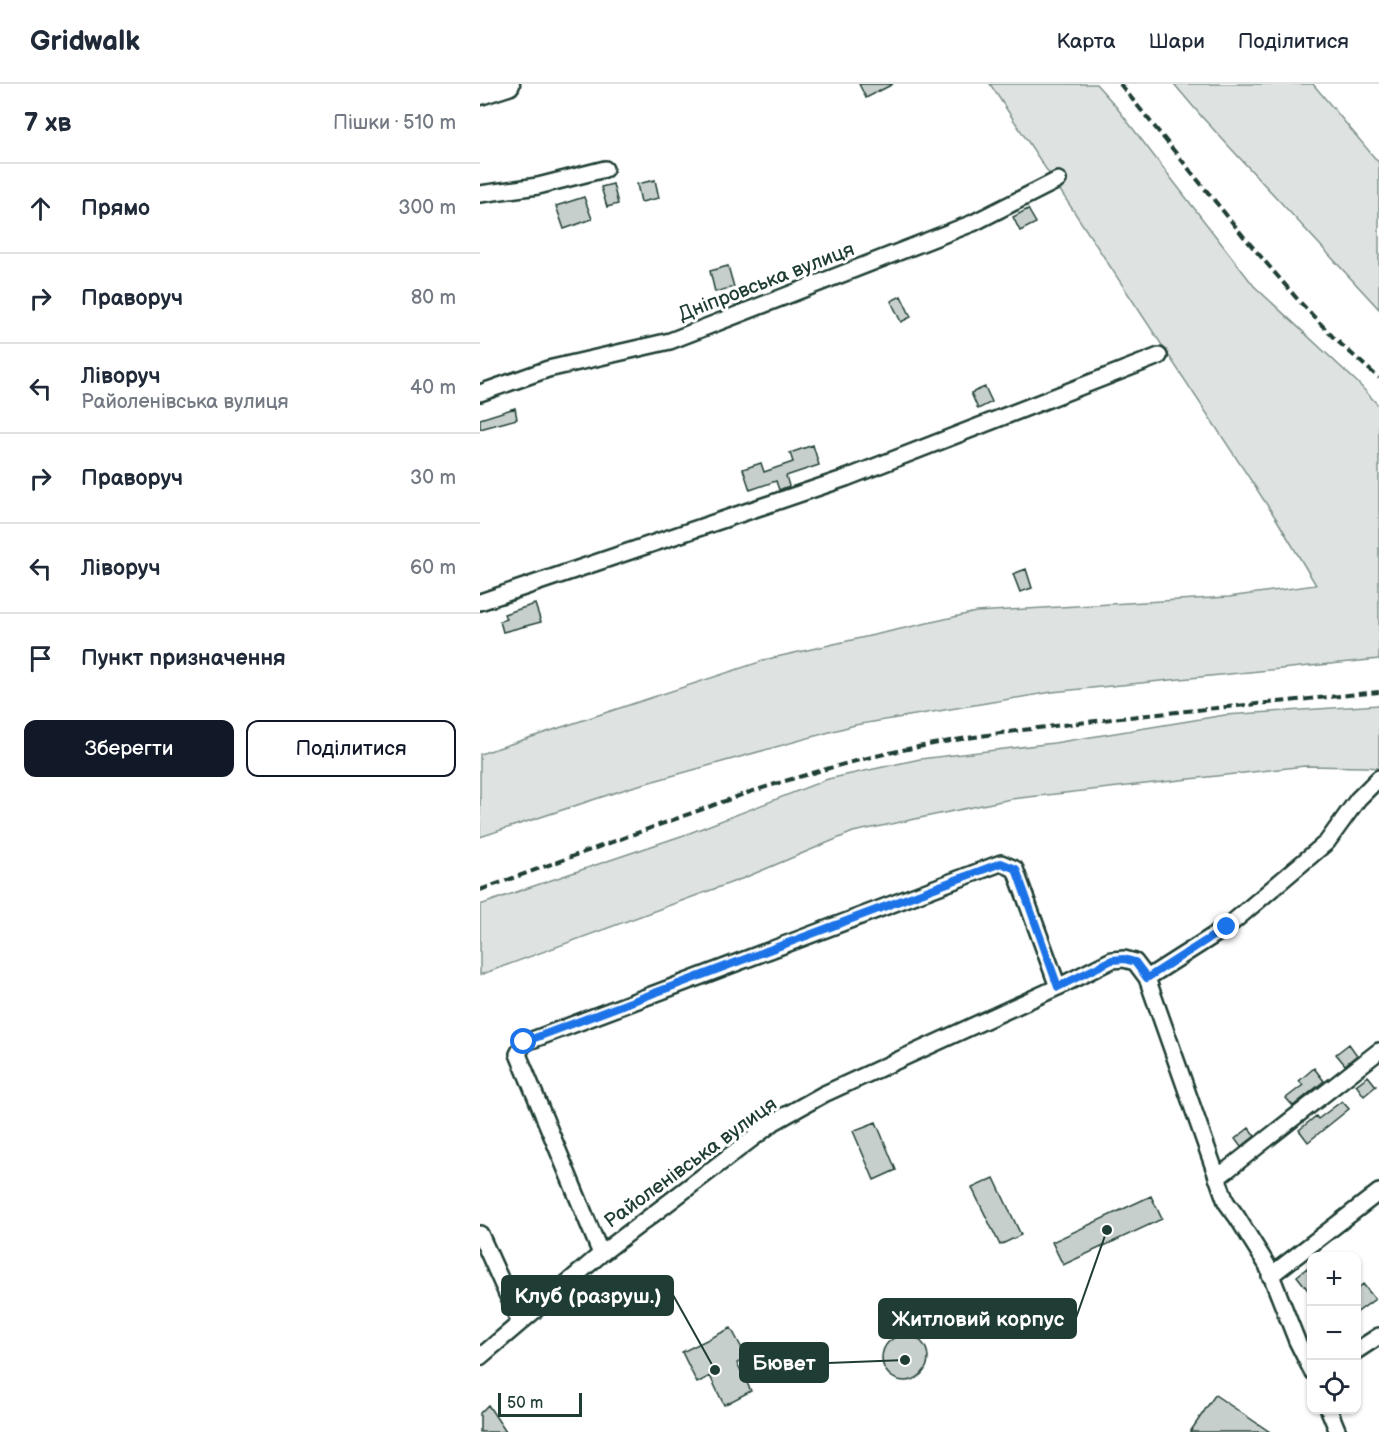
<!DOCTYPE html>
<html lang="uk">
<meta charset="utf-8">
<style>
body{margin:0;font-family:"Balsamiq Sans",sans-serif;background:#f2f2f3;color:#1f2937}
.controls{position:absolute;right:18px;bottom:18px;display:grid;overflow:hidden;border-radius:12px;box-shadow:0 2px 4px #0004}
.controls button{width:54px;height:54px;display:grid;place-items:center;padding:0;border:0;border-bottom:2px solid #e0e1e3;background:#fff;color:#1f2937;font:30px sans-serif}
.scale{position:absolute;left:18px;bottom:15px;width:84px;box-sizing:border-box;padding-left:6px;border:3px solid #1f3d34;border-top:0;font-size:16px;line-height:21px;white-space:nowrap;color:#1f3d34;-webkit-text-stroke:4px #fff;paint-order:stroke}
.stop{position:absolute;width:18px;height:18px;margin:-14px;border:4px solid #1a73e8;border-radius:50%;background:#fff}
.stop.end{background:#1a73e8;border-color:#fff;box-shadow:0 2px 6px #0008}
.list{margin:0;padding:0;list-style:none}
h2{display:flex;justify-content:space-between;align-items:center;height:78px;margin:0;padding:0 24px;font-size:26px}
h2 small{font-size:20px;font-weight:400;color:#747a83}
.list li{display:grid;grid-template-columns:39px 1fr auto;gap:18px;align-items:center;box-sizing:border-box;height:90px;padding:0 24px;border-top:2px solid #e0e1e3}
.list b{display:block;font-size:22px;white-space:nowrap}
.list p{margin:0;font-size:20px;white-space:nowrap;color:#747a83}
.list em{font-size:20px;font-style:normal;color:#747a83}
.actions{display:flex;gap:12px;padding:18px 24px}
.actions a{flex:1;padding:14px 0;border:2px solid #111827;border-radius:12px;text-align:center;font-size:21px;color:#111827}
.actions .main{background:#111827;color:#fff}
.icon{flex:none;width:33px;height:33px;fill:none;stroke:currentColor;stroke-width:2;stroke-linecap:round;stroke-linejoin:round}
.map{position:relative;flex:none;width:899px;height:1348px;overflow:hidden}
header{display:flex;align-items:center;gap:36px;box-sizing:border-box;height:84px;padding:0 30px;background:#fff;border-bottom:2px solid #e0e1e3}
header strong{font-size:28px}
nav{display:flex;gap:33px;margin-inline-start:auto;font-size:21px}
main{display:flex}
aside{flex:1;background:#fff}
.map>svg:first-child{display:block}
.green{fill:#dee3e2;stroke:#7e908b;stroke-width:1.5}
.building{fill:#c7cfcc;stroke:#1f3d34;stroke-width:1.5}
.lines{fill:none;stroke-linecap:round;stroke-linejoin:round}
.minor-casing{stroke:#1f3d34;stroke-width:20}
.highway-casing{stroke:#1f3d34;stroke-width:27}
.minor{stroke:#fff;stroke-width:15}
.highway{stroke:#fff;stroke-width:22}
.rail{stroke:#1f3d34;stroke-width:4;stroke-dasharray:9 4.5;stroke-linecap:butt}
.route{stroke:#1a73e8;stroke-width:8}
.labels{text-anchor:middle;stroke-width:6;stroke-linejoin:round;paint-order:stroke}
.street-label{font-size:20px;fill:#1f3d34;stroke:#fff}
.leader{fill:none;stroke:#1f3d34;stroke-width:2}
.callout-dot{fill:#1f3d34;stroke:#fff;stroke-width:2}
.callout{fill:#1f3d34;stroke:#1f3d34;stroke-width:2}
.callout-label{font-size:21px;text-anchor:middle;font-weight:bold;fill:#fff}
</style>
<header>
<strong>Gridwalk</strong>
<nav><a>Карта</a><a>Шари</a><a>Поділитися</a></nav>
</header>
<main>
<aside>
<h2>7 хв<small>Пішки · 510 m</small></h2>
<ul class="list">
<li><svg class="icon" aria-label="ahead" viewBox="0 0 24 24"><path d="M12 20V5M6 11l6-6 6 6"/></svg><div><b>Прямо</b></div><em>300 m</em></li>
<li><svg class="icon" aria-label="right" viewBox="0 0 24 24"><path d="M7 20v-9h11M14 6l5 5-5 5"/></svg><div><b>Праворуч</b></div><em>80 m</em></li>
<li><svg class="icon" aria-label="left" viewBox="0 0 24 24"><path d="M17 20v-9H6M10 6l-5 5 5 5"/></svg><div><b>Ліворуч</b><p>Райоленівська вулиця</p></div><em>40 m</em></li>
<li><svg class="icon" aria-label="right" viewBox="0 0 24 24"><path d="M7 20v-9h11M14 6l5 5-5 5"/></svg><div><b>Праворуч</b></div><em>30 m</em></li>
<li><svg class="icon" aria-label="left" viewBox="0 0 24 24"><path d="M17 20v-9H6M10 6l-5 5 5 5"/></svg><div><b>Ліворуч</b></div><em>60 m</em></li>
<li><svg class="icon" aria-label="arrive" viewBox="0 0 24 24"><path d="M6 21V4h12l-3 4 3 4H6"/></svg><div><b>Пункт призначення</b></div></li>
</ul>
<div class="actions"><a class="main">Зберегти</a><a>Поділитися</a></div>
</aside>
<div class="map">
<svg width="899" height="1348" viewBox="0 0 899 1348">
<rect width="100%" height="100%" fill="#fff"/>
<filter id="ink" filterUnits="userSpaceOnUse"><feTurbulence type="fractalNoise" baseFrequency=".0167" numOctaves="2"/><feDisplacementMap in="SourceGraphic" scale="12" xChannelSelector="R" yChannelSelector="G"/><feConvolveMatrix kernelMatrix="1 2 1 2 8 2 1 2 1" color-interpolation-filters="sRGB"/></filter>
<g filter="url(#ink)">
<path class="green" d="M 510,0 L 616,0 L 634,20 L 774,202 L 877,298 L 899,322 L 899,575 L 572,608 L 375,641 L 152,703 L 0,753 L 0,670 L 292,574 L 496,528 L 749,513 L 836,501 L 797,436 Z
M 694,0 L 833,0 L 899,79 L 899,225 L 722,33 Z
M 899,621 L 899,684 L 885,683 L 825,682 L 531,715 L 373,748 L 264,794 L 0,891 L 0,821 L 45,805 L 207,750 L 348,695 L 440,675 L 574,659 L 745,631 Z"/>
<path class="building" d="M 379,0 L 413,0 L 386,14 Z
M 175,96 L 179,114 L 161,118 L 157,100 Z
M 133,100 L 138,120 L 127,123 L 121,103 Z
M 104,113 L 112,135 L 84,145 L 76,122 Z
M 548,125 L 556,139 L 540,147 L 533,133 Z
M 248,182 L 254,203 L 235,208 L 230,187 Z
M 421,212 L 431,233 L 421,238 L 411,217 Z
M 505,303 L 512,318 L 498,325 L 491,309 Z
M 35,324 L 37,335 L 0,345 L 0,335 Z
M 333,361 L 339,381 L 306,392 L 309,402 L 299,406 L 296,397 L 270,406 L 263,385 L 281,379 L 284,388 L 313,378 L 310,369 Z
M 546,485 L 552,504 L 540,508 L 533,490 Z
M 55,520 L 61,538 L 23,548 L 20,537 L 26,535 L 24,530 Z
M 869,960 L 877,971 L 865,981 L 856,970 Z
M 834,984 L 844,997 L 813,1022 L 806,1014 L 823,1001 L 819,997 Z
M 888,992 L 896,1002 L 884,1012 L 876,1001 Z
M 862,1017 L 869,1025 L 828,1058 L 819,1046 L 836,1032 L 838,1035 Z
M 396,1038 L 416,1086 L 394,1096 L 373,1047 Z
M 769,1044 L 775,1052 L 761,1063 L 755,1055 Z
M 514,1094 L 541,1151 L 520,1161 L 492,1104 Z
M 671,1112 L 682,1135 L 583,1181 L 572,1158 Z
M 827,1184 L 831,1190 L 831,1210 L 817,1192 Z
M 883,1200 L 895,1215 L 876,1229 L 876,1206 Z
M 251,1244 L 267,1274 L 257,1279 L 271,1307 L 244,1321 L 230,1292 L 217,1299 L 202,1268 Z
M402 1274a23 23 0 1 1 46 0a23 23 0 1 1-46 0Z
M 735,1311 L 790,1348 L 710,1348 Z
M 8,1321 L 26,1348 L 0,1348 L 0,1329 Z"/>
<g class="lines">
<defs>
<path id="minor" d="M 0,110 L 58,102 L 125,85
M 0,309 L 68,285 L 190,257 L 493,139 L 578,96
M 0,518 L 366,394 L 679,272
M 667,894 L 747,843 L 847,758 L 878,715 L 899,694
M 737,1094 L 899,967
M 0,1150 L 40,1239
M 121,1170 L 38,970 L 44,959 L 521,779 L 535,785 L 578,903
M 790,1192 L 899,1108
M 876,1267 L 899,1252
M 0,1273 L 121,1170 L 294,1038 L 344,1010 L 578,903 L 632,876 L 644,875 L 655,878 L 667,894 L 746,1118 L 757,1133 L 787,1181 L 817,1257 L 832,1287
M 849,1326 L 858,1348"/>
<path id="highway" d="M 0,9 L 28,0"/>
</defs>
<use href="#minor" class="minor-casing"/>
<use href="#highway" class="highway-casing"/>
<use href="#minor" class="minor"/>
<use href="#highway" class="highway"/>
<path class="rail" d="M 640,0 L 764,153 L 819,217 L 855,255 L 899,294
M 0,806 L 267,709 C 323,691 380,674 438,663 C 502,650 567,643 632,635 C 721,625 810,617 899,608"/>
</g>
</g>
<g class="lines" filter="url(#ink)">
<path class="route" d="M 44,958 L 521,779 L 536,785 L 578,903 L 632,876 L 644,875 L 655,878 L 667,894 L 747,843"/>
</g>
<g class="labels">
<g class="street-label">
<text transform="translate(286 197) rotate(-21)" y="7">Дніпровська вулиця</text>
<text transform="translate(210 1078) rotate(-36)" y="7">Райоленівська вулиця</text>
</g>
</g>
<path class="leader" d="M235 1286L193 1211M627 1146L596 1234M425 1276L348 1279"/>
<g class="callout-dot">
<circle cx="235" cy="1286" r="6"/>
<circle cx="627" cy="1146" r="6"/>
<circle cx="425" cy="1276" r="6"/>
</g>
<g class="callout">
<rect x="22" y="1192" width="171" height="39" rx="6"/>
<rect x="399" y="1215" width="197" height="39" rx="6"/>
<rect x="260" y="1259" width="88" height="39" rx="6"/>
</g>
<g class="callout-label">
<text x="108" y="1219">Клуб (разруш.)</text>
<text x="498" y="1242">Житловий корпус</text>
<text x="304" y="1286">Бювет</text>
</g>
</svg>
<div class="controls">
<button>+</button>
<button>−</button>
<button><svg class="icon" aria-label="locate" viewBox="0 0 24 24"><circle cx="12" cy="12" r="6"/><path d="M12 2v4M12 18v4M2 12h4M18 12h4"/></svg></button>
</div>
<div class="scale">50 m</div>
<div class="stop" style="left:44px;top:958px"></div>
<div class="stop end" style="left:747px;top:843px"></div>
</div>
</main>
